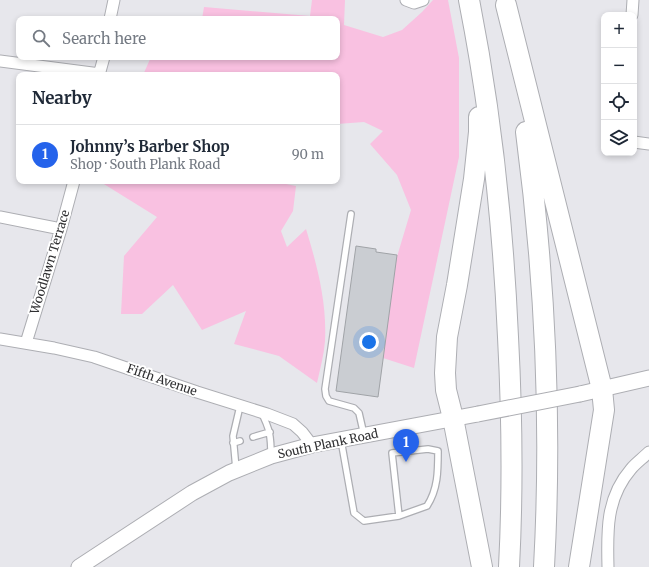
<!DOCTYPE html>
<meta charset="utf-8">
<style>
body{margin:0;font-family:Merriweather,serif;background:#f6f6f7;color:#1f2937}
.controls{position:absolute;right:12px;top:12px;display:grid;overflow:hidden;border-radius:8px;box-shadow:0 2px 6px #0003}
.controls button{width:36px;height:36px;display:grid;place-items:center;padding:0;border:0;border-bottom:1px solid #e0e1e3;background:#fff;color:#1f2937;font:20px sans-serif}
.you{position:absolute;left:369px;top:342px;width:14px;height:14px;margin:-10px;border:3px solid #fff;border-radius:50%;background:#1a73e8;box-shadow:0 0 0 6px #1a73e833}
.badge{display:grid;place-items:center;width:26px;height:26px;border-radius:50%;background:#2563eb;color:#fff;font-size:13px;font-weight:700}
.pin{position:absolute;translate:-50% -33px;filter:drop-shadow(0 1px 2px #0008)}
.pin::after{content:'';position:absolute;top:21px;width:14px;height:12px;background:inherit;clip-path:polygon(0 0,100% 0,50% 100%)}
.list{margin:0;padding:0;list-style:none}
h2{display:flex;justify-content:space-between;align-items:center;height:52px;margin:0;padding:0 16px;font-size:17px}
h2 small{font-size:13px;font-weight:400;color:#747a83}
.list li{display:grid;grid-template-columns:26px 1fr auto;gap:12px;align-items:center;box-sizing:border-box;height:60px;padding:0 16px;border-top:1px solid #e0e1e3}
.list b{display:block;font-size:15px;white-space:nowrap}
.list p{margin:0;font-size:13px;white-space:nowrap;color:#747a83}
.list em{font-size:13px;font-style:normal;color:#747a83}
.icon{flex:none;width:22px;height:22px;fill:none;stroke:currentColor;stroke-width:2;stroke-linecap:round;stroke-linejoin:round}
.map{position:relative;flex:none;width:649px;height:567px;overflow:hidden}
.search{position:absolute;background:#fff;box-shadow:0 2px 6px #0003;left:16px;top:16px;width:324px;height:44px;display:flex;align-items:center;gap:10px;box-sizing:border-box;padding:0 14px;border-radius:8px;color:#747a83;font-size:15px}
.panel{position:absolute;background:#fff;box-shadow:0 2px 6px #0003;left:16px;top:72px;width:324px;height:112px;border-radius:8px}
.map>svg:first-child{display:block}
.green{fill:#f9c1e1}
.building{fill:#cacdd2;stroke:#a0a3a7}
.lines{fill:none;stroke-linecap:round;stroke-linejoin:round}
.lane-casing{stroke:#adaeb3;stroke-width:8}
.street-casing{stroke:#adaeb3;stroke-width:13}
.secondary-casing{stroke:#adaeb3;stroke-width:17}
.highway-casing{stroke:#adaeb3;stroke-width:22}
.lane{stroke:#fff;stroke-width:5.5}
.street{stroke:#fff;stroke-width:11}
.secondary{stroke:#fff;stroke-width:15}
.highway{stroke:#fff;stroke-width:20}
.secondary-bridge-casing{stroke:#adaeb3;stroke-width:17;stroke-linecap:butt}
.secondary-bridge{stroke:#fff;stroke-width:15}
.labels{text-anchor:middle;stroke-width:4;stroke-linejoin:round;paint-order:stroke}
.street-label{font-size:12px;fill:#303032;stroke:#fff}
</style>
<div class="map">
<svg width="649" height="567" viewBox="0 0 649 567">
<rect width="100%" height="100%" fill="#e7e7ec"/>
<path class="green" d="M 312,0 L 345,0 L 344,25 L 383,37 L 402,30 L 422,12 L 433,0 L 448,0 L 459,58 L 459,157 L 414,368 L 383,358 L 396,260 L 411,210 L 397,175 L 370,144 L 383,131 L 364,122 L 337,124 L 337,75 L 143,75 L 151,57 L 337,57 L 337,19 L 202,19 L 204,7 L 310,16 Z
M 99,181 L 287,181 L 286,184 L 296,186 L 293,211 L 281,231 L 287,247 L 306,229 C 317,265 327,302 325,341 C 324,355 320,369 317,383 L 279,356 L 234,344 L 246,311 L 202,330 L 173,285 L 142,314 L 121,314 L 124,256 L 157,217 Z"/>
<path class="building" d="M 356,246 L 376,249 L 376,252 L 397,255 L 378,397 L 336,391 Z"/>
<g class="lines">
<defs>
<path id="lane" d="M 351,214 L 325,389 L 326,396 L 329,401 L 354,408 L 359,413 L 364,435
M 261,412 C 270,429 271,437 271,456
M 253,437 L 270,432
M 341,440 L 354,513 L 364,521 L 399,516 L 392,453 L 428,449 L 438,451 C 438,471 438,489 427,506 L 399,516
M 233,443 L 240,441
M 236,469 L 233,436 L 240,406"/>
<path id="street" d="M 406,0 L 414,3 L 423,0
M 632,15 L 633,0
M 110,19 L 114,0
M 0,61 L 100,74
M 99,75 L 104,57
M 634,142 L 649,144
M 0,217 L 61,229
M 0,339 L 54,348 L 94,357 L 197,392 L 267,414 L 293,424 L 302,432 L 312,445
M 26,343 L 61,229 L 74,181
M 608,567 C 607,531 606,498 631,469 C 636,463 643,458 649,452"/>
<path id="secondary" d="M 580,394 L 649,378
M 79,567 L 192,493 L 229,473 L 271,456 L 312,445 L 478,414"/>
<path id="highway" d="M 469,0 C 491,111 503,224 508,337 C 512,413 513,490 509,567
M 506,5 L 602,389 L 604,410 L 579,567
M 479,117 L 479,132 L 474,179 L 457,285 L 447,337 L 445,373 L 446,390 L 453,418 L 482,567
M 526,132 C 545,276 552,422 544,567"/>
</defs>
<use href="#lane" class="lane-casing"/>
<use href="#street" class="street-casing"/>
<use href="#secondary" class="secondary-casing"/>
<use href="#highway" class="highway-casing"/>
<use href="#lane" class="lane"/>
<use href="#street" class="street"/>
<use href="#secondary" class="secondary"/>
<use href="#highway" class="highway"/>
<defs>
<path id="secondary-bridge" d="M 478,414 L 580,394"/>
</defs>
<use href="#secondary-bridge" class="secondary-bridge-casing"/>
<use href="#secondary-bridge" class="secondary-bridge"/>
</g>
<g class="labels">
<g class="street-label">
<text transform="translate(50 262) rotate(-73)" y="4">Woodlawn Terrace</text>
<text transform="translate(162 380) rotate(19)" y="4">Fifth Avenue</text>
<text transform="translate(328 444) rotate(-12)" y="4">South Plank Road</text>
</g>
</g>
</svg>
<div class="controls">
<button>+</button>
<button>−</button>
<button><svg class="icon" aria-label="locate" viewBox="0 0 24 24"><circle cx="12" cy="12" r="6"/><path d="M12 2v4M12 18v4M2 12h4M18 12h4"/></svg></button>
<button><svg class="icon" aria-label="layers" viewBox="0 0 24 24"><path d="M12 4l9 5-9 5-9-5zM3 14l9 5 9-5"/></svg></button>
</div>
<div class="you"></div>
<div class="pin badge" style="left:406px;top:462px">1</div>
<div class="search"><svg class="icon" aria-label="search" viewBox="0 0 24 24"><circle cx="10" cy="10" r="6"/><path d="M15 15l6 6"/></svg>Search here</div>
<section class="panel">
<h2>Nearby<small></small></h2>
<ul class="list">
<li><span class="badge">1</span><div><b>Johnny’s Barber Shop</b><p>Shop · South Plank Road</p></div><em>90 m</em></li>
</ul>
</section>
</div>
